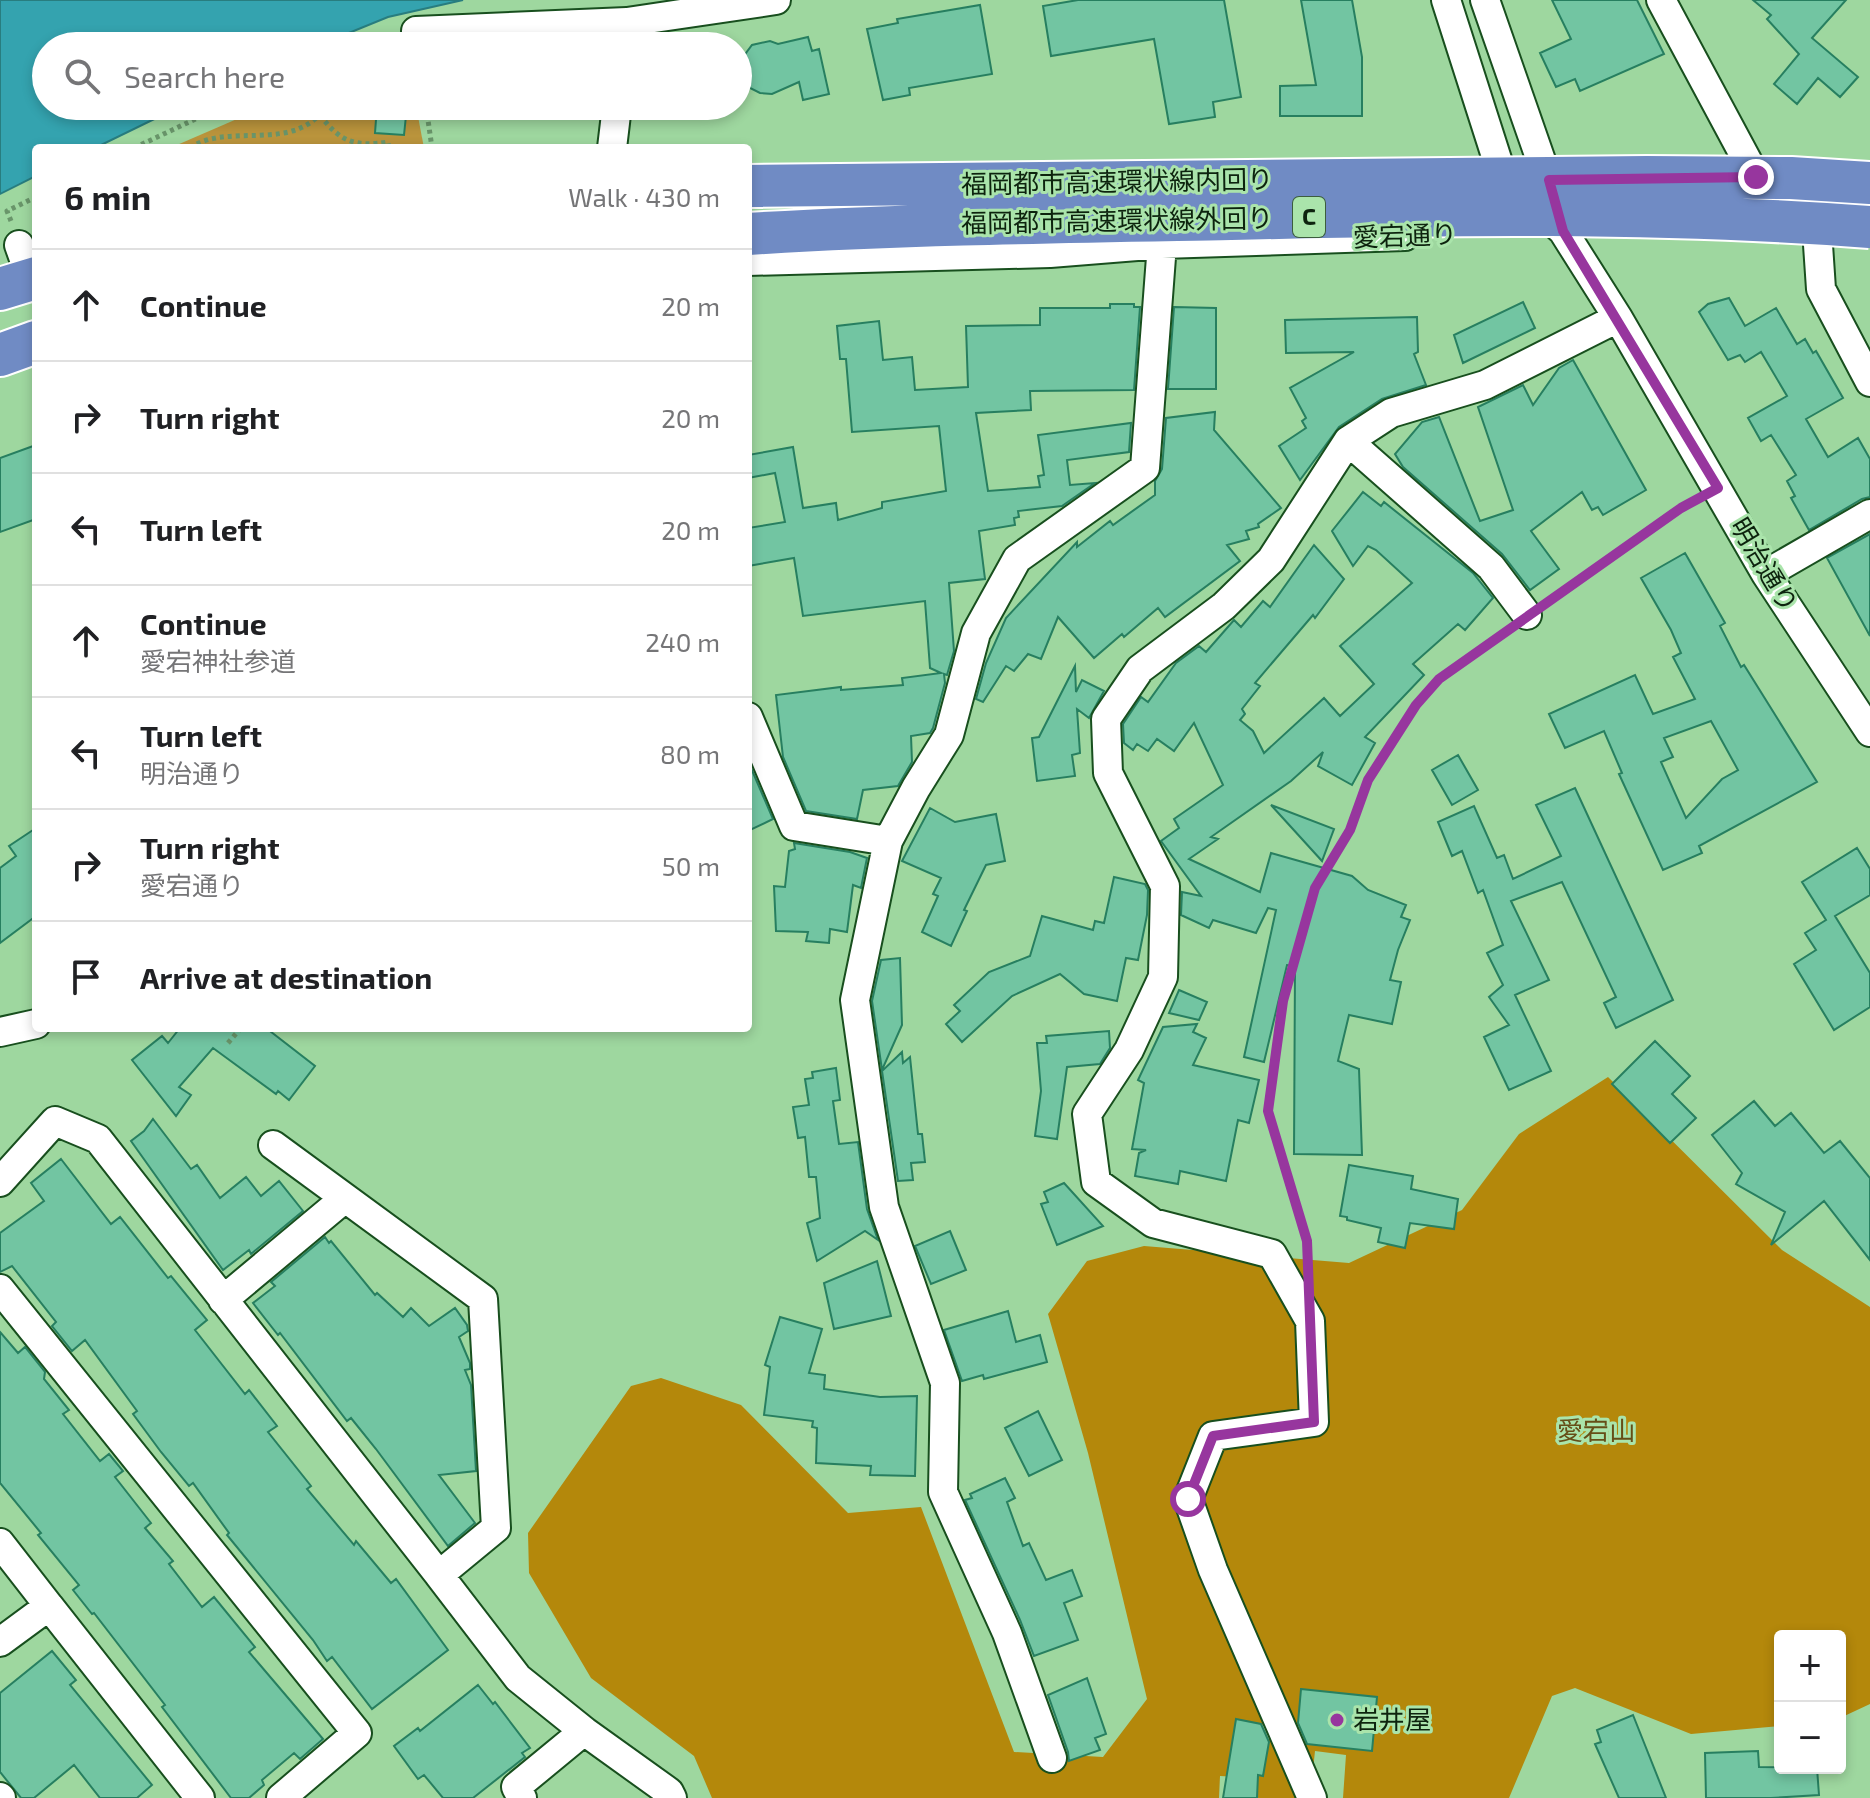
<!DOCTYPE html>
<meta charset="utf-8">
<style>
body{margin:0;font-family:"Exo 2","Noto Sans JP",sans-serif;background:#f2f2f2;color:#202124}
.controls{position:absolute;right:24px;bottom:24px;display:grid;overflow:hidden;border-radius:8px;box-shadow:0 4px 12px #0003}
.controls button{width:72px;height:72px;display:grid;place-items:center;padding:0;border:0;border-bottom:2px solid #e0e0e0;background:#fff;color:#202124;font:40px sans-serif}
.stop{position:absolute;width:24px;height:24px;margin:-18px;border:6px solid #97369e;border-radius:50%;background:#fff}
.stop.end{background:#97369e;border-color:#fff;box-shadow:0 2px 8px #0008}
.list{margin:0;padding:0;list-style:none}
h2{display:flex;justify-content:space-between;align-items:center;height:104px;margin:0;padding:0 32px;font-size:34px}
h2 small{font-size:26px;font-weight:400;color:#757577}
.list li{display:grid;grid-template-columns:52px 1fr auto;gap:24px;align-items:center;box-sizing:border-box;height:112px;padding:0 32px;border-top:2px solid #e0e0e0}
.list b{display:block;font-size:30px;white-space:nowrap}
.list p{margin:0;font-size:26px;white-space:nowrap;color:#757577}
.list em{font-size:26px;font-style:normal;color:#757577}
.icon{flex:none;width:44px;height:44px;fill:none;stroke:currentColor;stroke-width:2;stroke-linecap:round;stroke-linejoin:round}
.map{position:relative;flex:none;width:1870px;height:1798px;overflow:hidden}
.search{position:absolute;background:#fff;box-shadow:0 4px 12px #0003;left:32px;top:32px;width:720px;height:88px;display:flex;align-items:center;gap:20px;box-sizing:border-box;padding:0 28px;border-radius:44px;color:#757577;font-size:30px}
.panel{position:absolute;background:#fff;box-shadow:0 4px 12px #0003;left:32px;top:144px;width:720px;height:888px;border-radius:8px}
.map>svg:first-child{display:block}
.green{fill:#ba943c}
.forest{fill:#b4880b;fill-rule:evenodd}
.water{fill:#34a3af;stroke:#287d7f;stroke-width:2}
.building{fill:#72c5a2;stroke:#277f60;stroke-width:2;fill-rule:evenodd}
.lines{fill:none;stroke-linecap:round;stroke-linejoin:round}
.minor-casing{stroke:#184f1e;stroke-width:32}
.highway-casing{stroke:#fff;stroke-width:46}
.path{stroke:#69956a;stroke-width:5;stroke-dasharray:4 4;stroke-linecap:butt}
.minor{stroke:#fff;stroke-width:28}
.highway{stroke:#708bc4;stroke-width:42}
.highway-bridge-casing{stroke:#fff;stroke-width:46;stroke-linecap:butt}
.highway-bridge{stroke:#708bc4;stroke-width:42}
.route{stroke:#97369e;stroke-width:10}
.poi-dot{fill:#97369e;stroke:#aae4ab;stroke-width:3}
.labels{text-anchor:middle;stroke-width:6;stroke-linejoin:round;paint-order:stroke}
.shield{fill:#aae4ab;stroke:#3c5d3d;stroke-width:2}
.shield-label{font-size:24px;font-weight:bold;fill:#0d230e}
.street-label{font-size:26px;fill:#0d230e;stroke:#aae4ab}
.park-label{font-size:26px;fill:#664e17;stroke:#aae4ab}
.poi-label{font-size:26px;fill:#0d230e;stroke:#aae4ab;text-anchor:start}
</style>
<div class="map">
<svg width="1870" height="1798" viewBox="0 0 1870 1798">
<rect width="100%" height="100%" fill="#9ed79f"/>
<path class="green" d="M 267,106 L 416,106 L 424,148 L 170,148 Z"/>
<path class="forest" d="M 1608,1077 L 1782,1250 L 1870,1307 L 1870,1704 L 1840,1718 L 1840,1636 L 1780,1636 L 1780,1726 L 1691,1734 L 1575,1688 L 1552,1696 L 1509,1798 L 1343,1798 L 1346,1755 L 1315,1751 L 1310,1798 L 1257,1798 L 1258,1778 L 1220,1776 L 1219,1798 L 712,1798 L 694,1756 L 591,1678 L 529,1573 L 528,1533 L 631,1386 L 661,1378 L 741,1405 L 848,1513 L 921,1507 L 1014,1752 L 1103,1757 L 1147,1699 L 1088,1453 L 1048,1314 L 1087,1261 L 1144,1246 L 1349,1263 L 1462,1210 L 1519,1134 ZM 1302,1689 L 1377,1697 L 1372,1751 L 1296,1743 ZM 1236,1720 L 1271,1726 L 1263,1776 L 1228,1770 Z"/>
<path class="water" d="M 0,0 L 463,0 L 388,17 L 317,46 L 46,46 L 46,106 L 181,106 L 95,148 L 36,148 L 36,176 L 0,194 Z"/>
<path class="building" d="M 1078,0 L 1224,0 L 1241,97 L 1213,102 L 1215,117 L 1169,124 L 1154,39 L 1051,56 L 1043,6 Z
M 1301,0 L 1352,0 L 1362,57 L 1362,116 L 1280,116 L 1280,86 L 1316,85 Z
M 1552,0 L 1637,0 L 1664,54 L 1580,91 L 1575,79 L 1556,87 L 1540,53 L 1571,39 Z
M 1753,0 L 1846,0 L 1812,38 L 1858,77 L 1840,97 L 1818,78 L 1797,104 L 1774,84 L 1799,54 L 1767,19 L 1771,15 Z
M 980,5 L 992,74 L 909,88 L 910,95 L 883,100 L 867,29 L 898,23 L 897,19 Z
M 808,37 L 812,51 L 819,49 L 829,94 L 803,100 L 799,82 L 772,94 L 760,93 L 750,88 L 743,80 L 740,61 L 752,45 L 770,41 L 778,44 Z
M 377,106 L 407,106 L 404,135 L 375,133 Z
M 1729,298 L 1745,326 L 1776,308 L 1797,344 L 1805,339 L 1813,353 L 1816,351 L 1843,398 L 1806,419 L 1828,457 L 1858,438 L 1870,459 L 1870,497 L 1862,499 L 1809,530 L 1791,498 L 1795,496 L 1787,481 L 1796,475 L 1771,435 L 1761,441 L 1748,418 L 1787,396 L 1761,352 L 1745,362 L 1740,355 L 1728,360 L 1699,312 L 1708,304 Z
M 1523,302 L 1535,328 L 1463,363 L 1454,335 Z
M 1110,304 L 1134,304 L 1134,307 L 1140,307 L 1134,390 L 1030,391 L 1031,410 L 976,413 L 988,491 L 1040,487 L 1038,476 L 1044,475 L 1038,435 L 1131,423 L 1129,452 L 1067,460 L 1070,485 L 1095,483 L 1062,506 L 1018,511 L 1019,517 L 1014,518 L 1015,525 L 979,531 L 985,579 L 949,583 L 954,651 L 947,675 L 944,674 L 945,683 L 933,728 L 930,733 L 911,736 L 912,762 L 898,786 L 863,790 L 857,819 L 806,811 L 783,757 L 776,695 L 841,687 L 841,690 L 903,685 L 902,678 L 941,673 L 930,668 L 925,601 L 803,616 L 794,558 L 748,566 L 748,528 L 785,522 L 775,473 L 748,478 L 748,455 L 793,447 L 803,508 L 836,503 L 838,520 L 882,508 L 882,502 L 946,491 L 939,426 L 852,432 L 846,359 L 840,359 L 837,326 L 879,321 L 883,360 L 912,357 L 915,390 L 968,387 L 966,326 L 1040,325 L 1040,308 L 1110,308 Z
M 1174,307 L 1216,308 L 1216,389 L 1168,389 Z
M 1417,317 L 1418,352 L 1414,354 L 1426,385 L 1382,399 L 1339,427 L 1300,480 L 1279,446 L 1306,428 L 1302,421 L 1306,418 L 1290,388 L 1354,352 L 1286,353 L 1285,320 Z
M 1573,360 L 1646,490 L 1603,515 L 1598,507 L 1592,510 L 1582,492 L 1531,531 L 1559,569 L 1530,590 L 1502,554 L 1403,467 L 1395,454 L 1422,422 L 1439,417 L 1480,521 L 1513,510 L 1478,407 L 1523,385 L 1533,405 L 1559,368 Z
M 1215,412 L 1214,430 L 1281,508 L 1258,524 L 1259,527 L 1246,531 L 1249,539 L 1227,545 L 1240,561 L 1165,617 L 1158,608 L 1124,637 L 1122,634 L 1094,658 L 1058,617 L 1041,659 L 1028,654 L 1014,671 L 1006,666 L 983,702 L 976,699 L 986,663 L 1006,618 L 1077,542 L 1077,547 L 1110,521 L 1113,525 L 1155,495 L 1155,481 L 1162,469 L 1166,418 Z
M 36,445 L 36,519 L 0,532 L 0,458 Z
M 1363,492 L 1381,506 L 1384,502 L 1473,573 L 1493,598 L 1465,630 L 1458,624 L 1413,664 L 1424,675 L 1365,737 L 1375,743 L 1352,785 L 1318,766 L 1323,752 L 1291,781 L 1211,837 L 1218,839 L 1189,859 L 1260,892 L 1271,853 L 1352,876 L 1368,890 L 1406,905 L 1401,917 L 1410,920 L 1398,950 L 1390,980 L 1401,982 L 1392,1024 L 1349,1015 L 1338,1061 L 1359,1069 L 1362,1155 L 1294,1154 L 1295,966 L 1287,965 L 1264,1062 L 1244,1057 L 1276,910 L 1268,908 L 1256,933 L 1213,920 L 1209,928 L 1181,915 L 1182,892 L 1201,896 L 1161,841 L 1179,828 L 1174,819 L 1223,785 L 1194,723 L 1174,751 L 1157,739 L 1148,751 L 1137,744 L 1133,750 L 1124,743 L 1123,724 L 1141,697 L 1148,702 L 1176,663 L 1199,646 L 1206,652 L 1234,620 L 1241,627 L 1263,601 L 1270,607 L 1314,545 L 1344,579 L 1315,618 L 1313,615 L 1255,683 L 1260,686 L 1242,709 L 1245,714 L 1240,720 L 1253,731 L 1264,753 L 1324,698 L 1340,716 L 1374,684 L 1340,646 L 1412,583 L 1376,550 L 1368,546 L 1353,566 L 1332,531 Z
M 1870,534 L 1870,636 L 1827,558 Z
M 1685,553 L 1725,623 L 1720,626 L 1741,667 L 1744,665 L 1817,782 L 1699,846 L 1702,853 L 1663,870 L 1619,774 L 1622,773 L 1604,731 L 1565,748 L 1549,714 L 1635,675 L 1653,714 L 1695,699 L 1673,657 L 1681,653 L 1671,630 L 1641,578 ZM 1711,721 L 1738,770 L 1722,779 L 1686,818 L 1661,762 L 1673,757 L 1664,738 Z
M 1075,666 L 1076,692 L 1082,680 L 1104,691 L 1089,718 L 1077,709 L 1080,753 L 1072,755 L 1075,776 L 1037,781 L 1032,738 L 1039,737 Z
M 1458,755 L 1478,790 L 1452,805 L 1432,770 Z
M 748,761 L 773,819 L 748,831 Z
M 1575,788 L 1673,1000 L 1616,1028 L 1604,1003 L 1616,997 L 1562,882 L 1511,901 L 1549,980 L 1515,995 L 1551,1071 L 1509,1090 L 1484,1037 L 1509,1025 L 1489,997 L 1503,985 L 1487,953 L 1503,945 L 1483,890 L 1478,893 L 1462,851 L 1452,856 L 1438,822 L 1474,806 L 1497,858 L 1504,855 L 1513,879 L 1561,856 L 1536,805 Z
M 1271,805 L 1334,829 L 1322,861 Z
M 930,808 L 955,822 L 996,814 L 1005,861 L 986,865 L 964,910 L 967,911 L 951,946 L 922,932 L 938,896 L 933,894 L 941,878 L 902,861 Z
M 36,828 L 36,916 L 0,943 L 0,868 L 16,856 L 9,846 Z
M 794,843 L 850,852 L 867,858 L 861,888 L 853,885 L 847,932 L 830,929 L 829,943 L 806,941 L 808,932 L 776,931 L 774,886 L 785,887 L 789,851 L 795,849 Z
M 1857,848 L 1870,869 L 1870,895 L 1835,916 L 1870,973 L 1870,1007 L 1834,1030 L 1794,964 L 1816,950 L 1805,933 L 1826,920 L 1802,882 Z
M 1114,877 L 1145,884 L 1148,890 L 1147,915 L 1138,960 L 1126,958 L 1117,1001 L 1084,994 L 1060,974 L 1012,996 L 962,1042 L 946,1024 L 960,1011 L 954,1005 L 989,972 L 1030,956 L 1042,916 L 1093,930 L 1095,921 L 1104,923 Z
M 900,958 L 902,1025 L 882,1070 L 872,1001 L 881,960 Z
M 1179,990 L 1207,1002 L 1199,1020 L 1169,1013 Z
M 1197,1024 L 1193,1032 L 1206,1038 L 1193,1065 L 1259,1080 L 1249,1123 L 1238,1120 L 1226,1181 L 1180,1171 L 1178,1184 L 1135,1176 L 1139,1153 L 1146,1150 L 1132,1149 L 1144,1083 L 1138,1080 L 1163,1027 Z
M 180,1028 L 266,1028 L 315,1066 L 289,1100 L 278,1091 L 276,1094 L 213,1048 L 179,1087 L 191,1095 L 176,1116 L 132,1060 L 162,1036 L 168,1043 Z
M 1109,1031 L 1110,1048 L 1100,1064 L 1067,1067 L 1057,1139 L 1035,1136 L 1041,1091 L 1037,1043 L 1047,1043 L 1046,1036 Z
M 1655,1041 L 1690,1076 L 1672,1094 L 1696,1118 L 1670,1143 L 1612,1084 Z
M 902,1052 L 903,1063 L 910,1057 L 918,1134 L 922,1134 L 925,1162 L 911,1163 L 913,1180 L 898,1181 L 882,1071 Z
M 836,1068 L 840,1100 L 833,1101 L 839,1144 L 858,1142 L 867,1209 L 878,1240 L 865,1231 L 817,1261 L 807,1223 L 820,1218 L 816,1177 L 809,1177 L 805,1137 L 798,1138 L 793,1107 L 809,1105 L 805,1079 L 813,1078 L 812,1072 Z
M 1754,1101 L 1775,1126 L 1791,1113 L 1824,1153 L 1840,1141 L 1870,1178 L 1870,1260 L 1824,1201 L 1771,1245 L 1785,1212 L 1736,1184 L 1742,1173 L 1712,1135 Z
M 153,1119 L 191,1169 L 197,1165 L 220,1198 L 246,1177 L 261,1196 L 279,1181 L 303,1211 L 251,1254 L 249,1250 L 223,1270 L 131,1141 L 144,1131 Z
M 61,1159 L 111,1224 L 120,1217 L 168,1278 L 171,1276 L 207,1320 L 195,1330 L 245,1394 L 249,1390 L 277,1426 L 268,1432 L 311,1486 L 307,1489 L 354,1545 L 356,1541 L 391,1583 L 396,1579 L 448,1650 L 372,1709 L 332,1657 L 327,1661 L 313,1640 L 227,1535 L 229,1533 L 193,1483 L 189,1486 L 161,1452 L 133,1414 L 137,1411 L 85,1340 L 72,1351 L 52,1326 L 56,1322 L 12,1266 L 0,1272 L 0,1233 L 44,1201 L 31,1183 Z
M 1349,1165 L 1413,1176 L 1411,1189 L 1458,1199 L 1454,1229 L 1410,1223 L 1405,1248 L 1378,1242 L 1381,1228 L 1347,1220 L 1347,1217 L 1340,1216 Z
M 1064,1183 L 1103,1226 L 1057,1245 L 1041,1204 L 1048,1202 L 1044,1192 Z
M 950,1231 L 966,1270 L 931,1284 L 915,1246 Z
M 325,1237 L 329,1243 L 331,1241 L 375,1295 L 377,1293 L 403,1317 L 411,1308 L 429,1326 L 455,1308 L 467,1325 L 468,1331 L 459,1337 L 470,1363 L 470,1369 L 465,1370 L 471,1385 L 476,1471 L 439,1475 L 475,1523 L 448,1546 L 376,1449 L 351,1418 L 347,1421 L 280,1333 L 278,1335 L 253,1303 L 275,1286 L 271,1282 Z
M 877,1261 L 891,1316 L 834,1329 L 824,1283 Z
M 1008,1311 L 1016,1342 L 1040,1335 L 1047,1362 L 984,1379 L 983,1375 L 962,1381 L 944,1330 Z
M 780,1317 L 822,1329 L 809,1373 L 825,1375 L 824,1389 L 880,1397 L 917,1396 L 915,1476 L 870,1475 L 871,1466 L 816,1463 L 817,1428 L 812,1427 L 813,1421 L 764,1415 L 770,1367 L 765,1365 Z
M 0,1332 L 18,1353 L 25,1347 L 45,1372 L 44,1379 L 69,1410 L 63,1414 L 100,1461 L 109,1454 L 123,1471 L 115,1477 L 151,1523 L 145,1528 L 173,1561 L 169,1564 L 202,1607 L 214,1597 L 255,1647 L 249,1652 L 323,1739 L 300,1759 L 294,1753 L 262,1780 L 264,1785 L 249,1798 L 231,1798 L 162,1707 L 165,1705 L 94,1613 L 92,1614 L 73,1590 L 79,1585 L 38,1535 L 41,1533 L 0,1483 Z
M 1038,1411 L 1062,1460 L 1029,1476 L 1005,1428 Z
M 1005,1478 L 1015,1498 L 1007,1502 L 1023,1546 L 1029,1543 L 1046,1580 L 1072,1570 L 1082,1596 L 1064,1603 L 1078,1640 L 1034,1656 L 1020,1620 L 965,1500 L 972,1498 L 970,1494 Z
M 52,1651 L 76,1680 L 70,1685 L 152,1785 L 137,1798 L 100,1798 L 74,1765 L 34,1798 L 21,1798 L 0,1772 L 0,1693 Z
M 1087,1678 L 1106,1734 L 1095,1738 L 1100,1750 L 1069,1761 L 1068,1752 L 1048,1695 Z
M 478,1685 L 493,1704 L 495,1702 L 530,1748 L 522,1753 L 525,1757 L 473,1798 L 443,1798 L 424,1775 L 418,1779 L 394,1746 L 418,1728 L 420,1731 Z
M 1301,1689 L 1377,1697 L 1372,1751 L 1307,1744 L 1298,1723 Z
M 1633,1715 L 1666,1798 L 1619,1798 L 1595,1744 L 1601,1742 L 1597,1730 Z
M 1236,1719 L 1261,1724 L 1269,1742 L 1263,1776 L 1258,1775 L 1257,1798 L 1223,1798 Z
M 1758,1751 L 1759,1767 L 1817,1768 L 1819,1795 L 1771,1798 L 1706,1798 L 1705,1753 Z"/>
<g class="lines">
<defs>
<path id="minor" d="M 1446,0 L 1502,175 L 1563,231 L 1618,318 L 1766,574 L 1870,732
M 1485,0 L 1552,192
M 1661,0 L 1756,177
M 416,31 L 627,22 L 776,0
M 612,148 L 617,106
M 1817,230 L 1821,289 L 1870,382
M 19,245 L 30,276
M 748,261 L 1050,253 L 1162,244 L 1405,236
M 1348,441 L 1491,567 L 1527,615
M 1766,574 L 1870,514
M 748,717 L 794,826 L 888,841
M 0,1032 L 36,1024
M 0,1182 L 55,1121 L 98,1139 L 439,1575 L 496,1528 L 483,1299 L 273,1145
M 0,1289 L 357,1733 L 281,1798
M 223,1300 L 345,1198
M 0,1543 L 49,1606 L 0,1642
M 439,1575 L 518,1678 L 584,1731 L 669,1792 L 672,1798
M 49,1606 L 200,1798
M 1052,1758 L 1007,1633 L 943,1492 L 945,1383 L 884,1207 L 855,1000 L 888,841 L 916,788 L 949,735 L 976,633 L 1017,559 L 1145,468 L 1162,244
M 0,1797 L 1,1798
M 522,1798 L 516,1787 L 584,1731
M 1312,1798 L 1213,1570 L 1188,1499 L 1213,1436 L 1314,1422 L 1310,1321 L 1272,1254 L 1153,1223 L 1096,1182 L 1087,1114 L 1129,1050 L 1163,977 L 1165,886 L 1108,773 L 1106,719 L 1140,669 L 1224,606 L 1271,560 L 1348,441 L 1391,413 L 1485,385 L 1618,318"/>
<path id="highway" d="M 0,289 L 36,278
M 0,355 L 36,342"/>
</defs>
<use href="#minor" class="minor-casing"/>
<use href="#highway" class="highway-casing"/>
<path class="path" d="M 365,46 L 390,38
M 426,106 L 432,148
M 320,115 C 340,142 355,147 388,142 L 389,148
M 134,148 L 223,106
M 190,148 C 228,121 295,155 326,106
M 11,221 L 7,211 L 36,197
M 1549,600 L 1692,502
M 228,1043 L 241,1028
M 1307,1257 L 1307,1241 L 1268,1111 L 1283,1001 L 1315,888 L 1350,830 L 1368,780 L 1416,705 L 1439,679 L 1505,631"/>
<use href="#minor" class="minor"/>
<use href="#highway" class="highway"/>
<defs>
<path id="highway-bridge" d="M 748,186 L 1647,177 L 1791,178 L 1870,183
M 748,234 C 909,224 1070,222 1231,219 C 1444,214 1657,211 1870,227"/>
</defs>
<use href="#highway-bridge" class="highway-bridge-casing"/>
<use href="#highway-bridge" class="highway-bridge"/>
</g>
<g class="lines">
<path class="route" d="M 1188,1499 L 1213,1436 L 1314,1422 L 1307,1241 L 1268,1111 L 1283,1001 L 1315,888 L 1350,830 L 1368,780 L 1416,705 L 1439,679 L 1681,508 L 1718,488 L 1563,231 L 1549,180 L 1756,177"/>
</g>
<circle class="poi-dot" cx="1337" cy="1720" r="8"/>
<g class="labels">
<rect class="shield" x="1293" y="197" width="32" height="40" rx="6"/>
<g class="shield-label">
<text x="1309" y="225">C</text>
</g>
<g class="street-label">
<text transform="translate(1117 182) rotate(-1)" y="9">福岡都市高速環状線内回り</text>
<text transform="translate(1117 221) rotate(-1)" y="9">福岡都市高速環状線外回り</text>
<text transform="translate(1405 236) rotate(-2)" y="9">愛宕通り</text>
<text transform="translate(1764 565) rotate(59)" y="9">明治通り</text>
</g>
<g class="park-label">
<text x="1596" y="1440">愛宕山</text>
</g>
<g class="poi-label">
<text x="1353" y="1729">岩井屋</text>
</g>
</g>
</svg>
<div class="controls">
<button>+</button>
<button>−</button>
</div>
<div class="stop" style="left:1188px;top:1499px"></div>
<div class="stop end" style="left:1756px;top:177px"></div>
<div class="search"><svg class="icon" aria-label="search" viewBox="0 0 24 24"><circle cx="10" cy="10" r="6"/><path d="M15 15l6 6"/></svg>Search here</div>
<section class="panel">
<h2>6 min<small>Walk · 430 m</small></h2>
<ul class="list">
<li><svg class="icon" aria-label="ahead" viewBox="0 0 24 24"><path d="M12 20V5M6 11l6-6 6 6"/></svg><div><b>Continue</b></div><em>20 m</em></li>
<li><svg class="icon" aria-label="right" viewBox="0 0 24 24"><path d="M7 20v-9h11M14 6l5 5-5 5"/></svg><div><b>Turn right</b></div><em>20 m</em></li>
<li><svg class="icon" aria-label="left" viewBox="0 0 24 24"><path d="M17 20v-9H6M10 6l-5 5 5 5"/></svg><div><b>Turn left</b></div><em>20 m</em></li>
<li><svg class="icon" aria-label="ahead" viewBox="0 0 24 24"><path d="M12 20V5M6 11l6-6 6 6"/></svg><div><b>Continue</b><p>愛宕神社参道</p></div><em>240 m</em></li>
<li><svg class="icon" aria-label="left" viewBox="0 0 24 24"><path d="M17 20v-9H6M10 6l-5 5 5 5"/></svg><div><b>Turn left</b><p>明治通り</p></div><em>80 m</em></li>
<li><svg class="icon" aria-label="right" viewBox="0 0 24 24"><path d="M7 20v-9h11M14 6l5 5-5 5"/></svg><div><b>Turn right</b><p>愛宕通り</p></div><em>50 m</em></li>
<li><svg class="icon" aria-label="arrive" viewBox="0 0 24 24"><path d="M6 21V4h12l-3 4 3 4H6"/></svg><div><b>Arrive at destination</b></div></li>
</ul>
</section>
</div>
